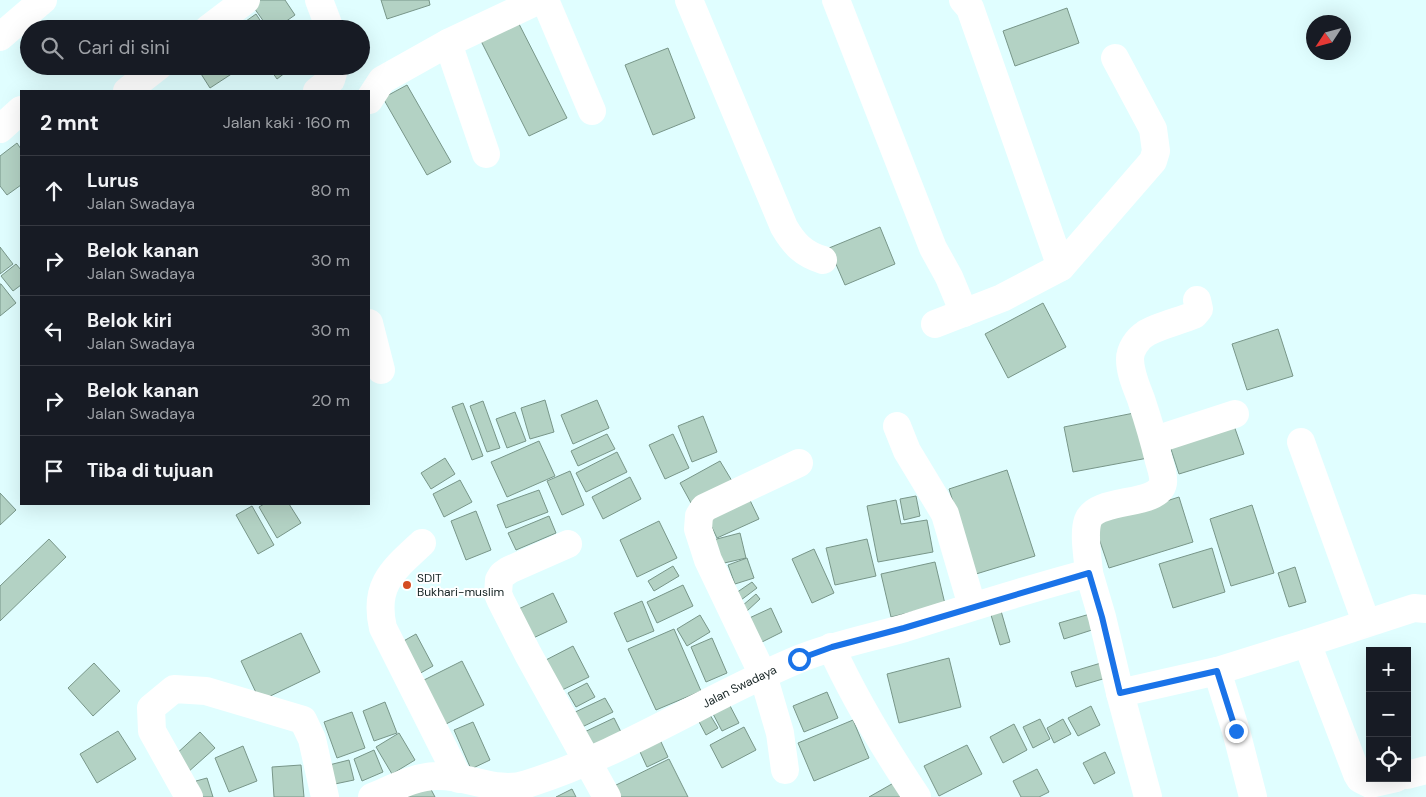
<!DOCTYPE html>
<html lang="id">
<meta charset="utf-8">
<style>
body{margin:0;font-family:"DM Sans",sans-serif;background:#20242c;color:#f1f3f6}
.controls{position:absolute;right:15px;bottom:15px;display:grid;overflow:hidden;border-radius:0px;box-shadow:0 5px 20px #0002}
.controls button{width:45px;height:45px;display:grid;place-items:center;padding:0;border:0;border-bottom:1px solid #363941;background:#171b24;color:#f1f3f6;font:25px sans-serif}
.compass{position:absolute;left:1306px;top:15px;width:45px;height:45px;border-radius:50%;background:#171b24;box-shadow:0 5px 20px #0002;rotate:234deg}
.stop{position:absolute;width:15px;height:15px;margin:-11px;border:4px solid #1a73e8;border-radius:50%;background:#fff}
.stop.end{background:#1a73e8;border-color:#fff;box-shadow:0 1px 5px #0008}
.list{margin:0;padding:0;list-style:none}
h2{display:flex;justify-content:space-between;align-items:center;height:65px;margin:0;padding:0 20px;font-size:21px}
h2 small{font-size:16px;font-weight:400;color:#9ea1a6}
.list li{display:grid;grid-template-columns:32px 1fr auto;gap:15px;align-items:center;box-sizing:border-box;height:70px;padding:0 20px;border-top:1px solid #363941}
.list b{display:block;font-size:19px;white-space:nowrap}
.list p{margin:0;font-size:16px;white-space:nowrap;color:#9ea1a6}
.list em{font-size:16px;font-style:normal;color:#9ea1a6}
.icon{flex:none;width:28px;height:28px;fill:none;stroke:currentColor;stroke-width:2;stroke-linecap:round;stroke-linejoin:round}
.map{position:relative;flex:none;width:1426px;height:797px;overflow:hidden}
.search{position:absolute;background:#171b24;box-shadow:0 5px 20px #0002;left:20px;top:20px;width:350px;height:55px;display:flex;align-items:center;gap:12px;box-sizing:border-box;padding:0 18px;border-radius:28px;color:#9ea1a6;font-size:19px}
.panel{position:absolute;background:#171b24;box-shadow:0 5px 20px #0002;left:20px;top:90px;width:350px;height:415px;border-radius:0px}
.map>svg:first-child{display:block}
.building{fill:#b3d2c4;stroke:#789689}
.lines{fill:none;stroke-linecap:round;stroke-linejoin:round}
.minor{stroke:#fff;stroke-width:28}
.route{stroke:#1a73e8;stroke-width:6}
.poi-dot{fill:#d44c21;stroke:#fff;stroke-width:2}
.labels{text-anchor:middle;stroke-width:4;stroke-linejoin:round;paint-order:stroke}
.poi-label{font-size:12px;fill:#142222;stroke:#fff;text-anchor:start}
.street-label{font-size:12px;fill:#142222;stroke:#fff}
</style>
<div class="map">
<svg width="1426" height="797" viewBox="0 0 1426 797">
<rect width="100%" height="100%" fill="#e0feff"/>
<path class="building" d="M 259,0 L 285,0 L 295,15 L 275,29 L 269,29 L 252,5 Z
M 381,0 L 429,0 L 430,5 L 387,19 Z
M 1067,8 L 1079,43 L 1015,66 L 1003,31 Z
M 256,14 L 266,29 L 241,29 L 239,26 Z
M 518,22 L 567,118 L 529,136 L 481,41 Z
M 668,48 L 695,118 L 653,135 L 625,65 Z
M 196,66 L 228,66 L 233,73 L 210,88 Z
M 268,66 L 294,66 L 277,79 Z
M 407,85 L 451,162 L 427,175 L 383,98 Z
M 17,143 L 21,149 L 21,185 L 7,195 L 0,186 L 0,156 Z
M 880,227 L 895,264 L 845,285 L 829,248 Z
M 0,247 L 13,264 L 0,274 Z
M 16,264 L 21,270 L 21,285 L 13,291 L 1,276 Z
M 0,284 L 1,284 L 16,303 L 0,316 Z
M 1043,303 L 1066,347 L 1008,378 L 985,334 Z
M 1278,329 L 1293,376 L 1247,390 L 1232,344 Z
M 545,400 L 554,432 L 530,439 L 521,408 Z
M 597,400 L 609,428 L 573,444 L 561,415 Z
M 483,401 L 500,448 L 487,452 L 470,406 Z
M 463,403 L 483,456 L 472,460 L 452,407 Z
M 515,412 L 526,441 L 507,448 L 496,419 Z
M 1139,412 L 1148,458 L 1073,472 L 1064,427 Z
M 703,416 L 717,452 L 692,462 L 678,426 Z
M 1232,420 L 1244,454 L 1179,474 L 1168,440 Z
M 607,434 L 615,449 L 578,466 L 571,451 Z
M 673,434 L 689,468 L 665,479 L 649,445 Z
M 539,441 L 555,476 L 507,497 L 491,462 Z
M 617,452 L 627,472 L 586,492 L 576,473 Z
M 445,458 L 455,474 L 431,489 L 421,473 Z
M 720,461 L 732,481 L 691,503 L 680,483 Z
M 1007,470 L 1035,556 L 976,574 L 949,489 Z
M 570,471 L 584,505 L 562,515 L 547,481 Z
M 630,477 L 641,499 L 603,519 L 592,497 Z
M 460,480 L 472,502 L 444,517 L 433,494 Z
M 539,490 L 548,512 L 506,528 L 497,505 Z
M 746,492 L 759,519 L 717,538 L 704,511 Z
M 0,493 L 16,510 L 0,525 Z
M 916,496 L 920,516 L 904,520 L 900,499 Z
M 1179,497 L 1193,542 L 1109,568 L 1094,524 Z
M 896,500 L 901,524 L 927,520 L 933,552 L 878,562 L 867,506 Z
M 264,504 L 289,504 L 301,523 L 277,538 L 259,507 Z
M 1252,505 L 1274,573 L 1231,586 L 1210,519 Z
M 252,506 L 274,545 L 258,554 L 236,515 Z
M 476,511 L 491,550 L 466,560 L 451,521 Z
M 549,516 L 556,533 L 516,550 L 508,533 Z
M 659,521 L 677,558 L 637,577 L 620,540 Z
M 740,533 L 746,558 L 720,564 L 713,540 Z
M 49,539 L 66,557 L 0,621 L 0,586 Z
M 867,539 L 876,576 L 835,585 L 826,548 Z
M 1212,548 L 1225,592 L 1173,608 L 1159,564 Z
M 814,549 L 834,593 L 812,603 L 792,559 Z
M 747,558 L 754,578 L 735,584 L 728,565 Z
M 935,562 L 945,604 L 891,617 L 881,574 Z
M 673,566 L 679,576 L 654,591 L 648,581 Z
M 1295,567 L 1306,602 L 1289,607 L 1278,573 Z
M 752,582 L 757,588 L 741,600 L 736,593 Z
M 683,585 L 693,606 L 657,623 L 647,602 Z
M 553,593 L 567,622 L 527,641 L 512,612 Z
M 756,594 L 760,599 L 747,611 L 742,606 Z
M 642,601 L 654,631 L 627,642 L 614,613 Z
M 771,608 L 782,632 L 756,645 L 745,620 Z
M 1001,611 L 1010,642 L 1000,645 L 991,615 Z
M 1090,614 L 1095,629 L 1064,639 L 1059,623 Z
M 700,615 L 710,632 L 687,646 L 677,629 Z
M 674,629 L 701,691 L 656,710 L 628,649 Z
M 301,633 L 320,672 L 260,701 L 241,661 Z
M 416,634 L 433,666 L 417,675 L 400,643 Z
M 712,638 L 727,673 L 706,682 L 691,647 Z
M 573,646 L 589,677 L 558,692 L 542,662 Z
M 949,658 L 961,707 L 899,723 L 887,674 Z
M 462,661 L 484,705 L 444,725 L 422,681 Z
M 94,663 L 120,691 L 93,716 L 68,688 Z
M 1101,663 L 1106,678 L 1076,687 L 1071,672 Z
M 587,683 L 595,697 L 576,707 L 568,693 Z
M 827,692 L 838,718 L 804,732 L 793,706 Z
M 605,698 L 613,712 L 578,729 L 571,714 Z
M 385,702 L 397,733 L 374,741 L 363,711 Z
M 728,702 L 739,723 L 722,731 L 711,710 Z
M 1091,706 L 1100,725 L 1078,736 L 1068,718 Z
M 707,710 L 718,728 L 706,735 L 696,716 Z
M 352,712 L 365,748 L 337,758 L 324,722 Z
M 614,718 L 621,732 L 585,749 L 578,735 Z
M 1040,719 L 1050,739 L 1033,748 L 1023,727 Z
M 1063,719 L 1071,734 L 1054,743 L 1047,728 Z
M 853,720 L 869,758 L 814,781 L 798,743 Z
M 473,722 L 490,760 L 471,769 L 454,730 Z
M 1014,724 L 1027,750 L 1003,763 L 990,737 Z
M 744,727 L 756,750 L 722,768 L 710,745 Z
M 118,731 L 136,759 L 97,783 L 80,754 Z
M 656,731 L 668,757 L 647,767 L 635,741 Z
M 200,732 L 215,748 L 187,773 L 173,757 Z
M 399,733 L 415,760 L 392,774 L 376,747 Z
M 967,745 L 982,774 L 939,796 L 924,766 Z
M 243,746 L 257,781 L 229,792 L 215,758 Z
M 374,750 L 383,772 L 362,781 L 354,759 Z
M 1105,752 L 1115,773 L 1094,784 L 1083,763 Z
M 669,759 L 688,797 L 615,797 L 610,788 Z
M 349,760 L 354,780 L 330,785 L 325,766 Z
M 301,765 L 304,797 L 274,797 L 272,767 Z
M 1037,769 L 1049,792 L 1039,797 L 1021,797 L 1013,781 Z
M 207,778 L 213,797 L 201,797 L 196,781 Z
M 426,780 L 435,797 L 396,797 Z
M 897,781 L 907,797 L 869,797 Z
M 572,789 L 576,797 L 556,797 Z"/>
<g class="lines">
<g class="minor">
<path d="M 319,0 L 330,29"/>
<path d="M 545,0 L 592,111"/>
<path d="M 689,0 L 784,227 C 794,244 803,254 823,260"/>
<path d="M 836,0 L 933,248 L 949,277 L 964,313"/>
<path d="M 963,0 L 970,8 L 1061,267"/>
<path d="M 208,29 L 246,0"/>
<path d="M 0,37 L 43,0"/>
<path d="M 448,43 L 486,154"/>
<path d="M 127,91 L 159,66"/>
<path d="M 317,91 L 331,80 L 335,66"/>
<path d="M 369,100 L 382,80 L 448,43 L 539,0"/>
<path d="M 0,129 L 21,110"/>
<path d="M 369,323 L 381,370"/>
<path d="M 935,324 L 1002,298 L 1061,267 L 1153,161 L 1156,151 L 1153,129 L 1115,58"/>
<path d="M 897,426 L 907,451 L 945,514 L 972,606"/>
<path d="M 1155,440 L 1235,414"/>
<path d="M 1301,442 L 1366,622"/>
<path d="M 422,543 C 393,570 373,585 383,628 L 459,779"/>
<path d="M 568,544 L 509,570 L 502,575 L 499,580 L 498,594 L 501,601 L 528,654 L 607,797"/>
<path d="M 1089,573 C 1088,558 1083,534 1088,520 C 1097,497 1159,507 1163,483 C 1164,476 1161,468 1159,461 C 1154,440 1148,420 1141,399 C 1136,386 1130,373 1130,359 C 1130,350 1137,339 1145,334 C 1157,326 1180,321 1194,315 L 1199,309 L 1197,300"/>
<path d="M 1307,643 L 1414,608 L 1426,609"/>
<path d="M 831,647 C 855,700 885,749 917,797"/>
<path d="M 1217,671 L 1307,643 L 1357,774 L 1360,779 L 1370,784 L 1396,778"/>
<path d="M 1120,693 L 1148,797"/>
<path d="M 785,770 L 780,733 L 763,675 L 708,560 L 698,529 L 699,516 L 704,508 L 799,463"/>
<path d="M 1407,775 L 1426,770"/>
<path d="M 189,797 L 152,731 L 151,708 L 174,689 L 206,691 L 303,720 L 312,739 L 325,797"/>
<path id="s1" d="M 372,797 C 392,789 415,776 437,776 C 468,775 497,794 527,784 C 623,754 707,697 799,659 C 833,645 870,638 905,628 C 966,609 1027,589 1089,573 L 1102,617 L 1120,693 L 1217,671 L 1236,731 L 1253,797"/>
</g>
</g>
<g class="lines">
<path class="route" d="M 799,659 L 832,647 L 904,628 L 1089,573 L 1102,617 L 1120,693 L 1217,671 L 1236,731"/>
</g>
<circle class="poi-dot" cx="407" cy="585" r="5"/>
<g class="labels">
<g class="poi-label">
<text x="417" y="582">SDIT<tspan x="417" dy="14">Bukhari-muslim</tspan></text>
</g>
<g class="street-label">
<text dy="4" stroke="none"><textPath href="#s1" startOffset="394">Jalan Swadaya</textPath></text>
</g>
</g>
</svg>
<div class="controls">
<button>+</button>
<button>−</button>
<button><svg class="icon" aria-label="locate" viewBox="0 0 24 24"><circle cx="12" cy="12" r="6"/><path d="M12 2v4M12 18v4M2 12h4M18 12h4"/></svg></button>
</div>
<svg class="compass" viewBox="-18 -18 36 36"><path d="M0-13l5 13h-10z" fill="#e53935"/><path d="M0 13l5-13h-10z" fill="#9ea1a6"/></svg>
<div class="stop" style="left:799px;top:659px"></div>
<div class="stop end" style="left:1236px;top:731px"></div>
<div class="search"><svg class="icon" aria-label="search" viewBox="0 0 24 24"><circle cx="10" cy="10" r="6"/><path d="M15 15l6 6"/></svg>Cari di sini</div>
<section class="panel">
<h2>2 mnt<small>Jalan kaki · 160 m</small></h2>
<ul class="list">
<li><svg class="icon" aria-label="ahead" viewBox="0 0 24 24"><path d="M12 20V5M6 11l6-6 6 6"/></svg><div><b>Lurus</b><p>Jalan Swadaya</p></div><em>80 m</em></li>
<li><svg class="icon" aria-label="right" viewBox="0 0 24 24"><path d="M7 20v-9h11M14 6l5 5-5 5"/></svg><div><b>Belok kanan</b><p>Jalan Swadaya</p></div><em>30 m</em></li>
<li><svg class="icon" aria-label="left" viewBox="0 0 24 24"><path d="M17 20v-9H6M10 6l-5 5 5 5"/></svg><div><b>Belok kiri</b><p>Jalan Swadaya</p></div><em>30 m</em></li>
<li><svg class="icon" aria-label="right" viewBox="0 0 24 24"><path d="M7 20v-9h11M14 6l5 5-5 5"/></svg><div><b>Belok kanan</b><p>Jalan Swadaya</p></div><em>20 m</em></li>
<li><svg class="icon" aria-label="arrive" viewBox="0 0 24 24"><path d="M6 21V4h12l-3 4 3 4H6"/></svg><div><b>Tiba di tujuan</b></div></li>
</ul>
</section>
</div>
